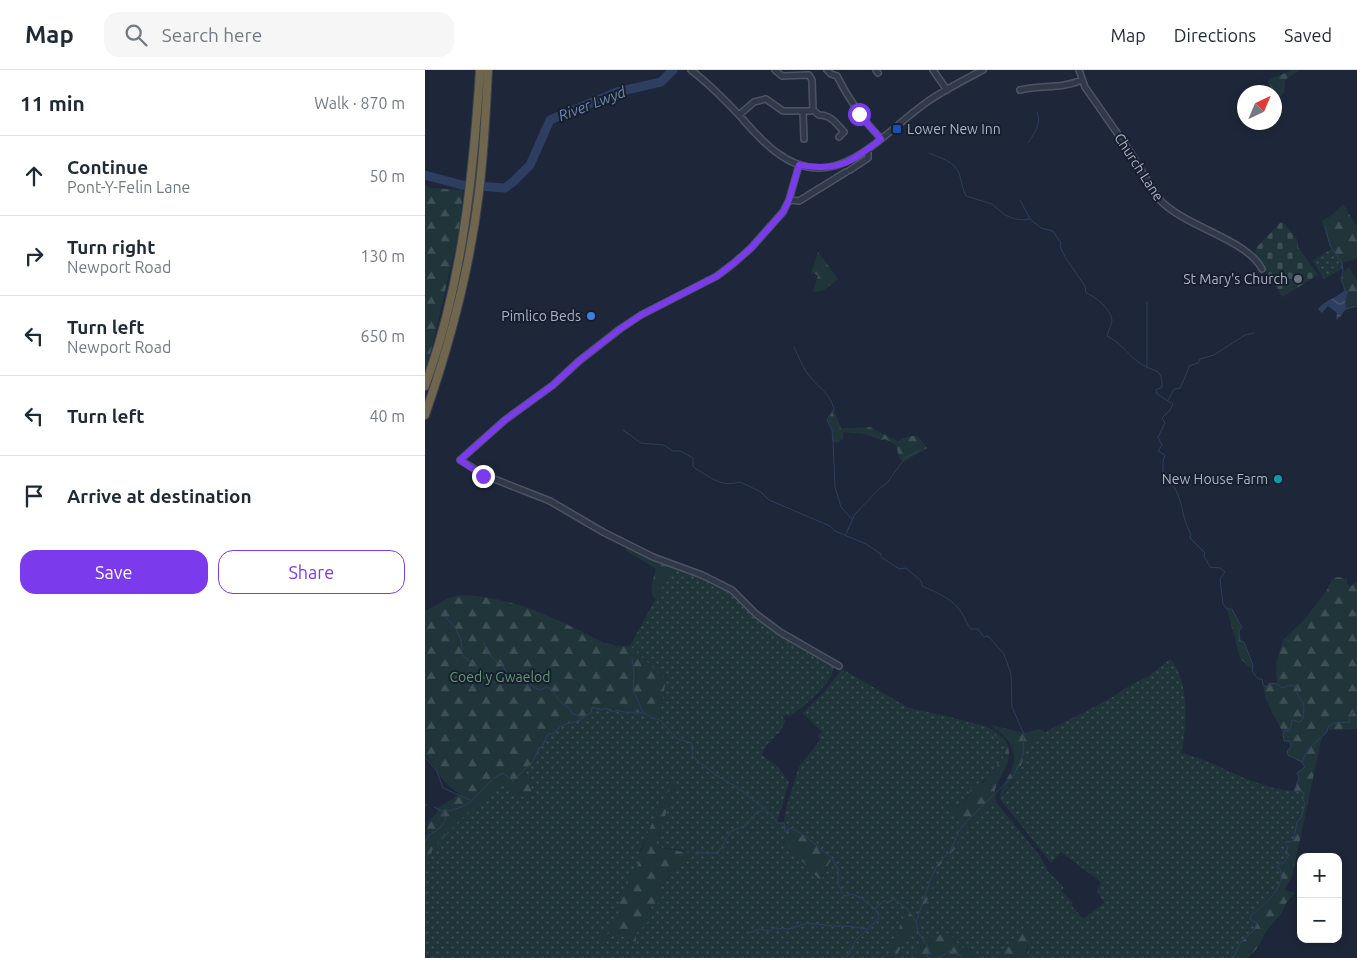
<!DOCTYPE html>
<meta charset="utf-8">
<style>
body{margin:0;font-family:Ubuntu,sans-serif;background:#f6f6f7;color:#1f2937}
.controls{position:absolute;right:15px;bottom:15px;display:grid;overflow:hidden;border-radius:10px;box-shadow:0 2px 8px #0003}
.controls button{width:45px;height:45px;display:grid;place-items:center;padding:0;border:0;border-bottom:1px solid #e0e1e3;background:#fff;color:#1f2937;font:25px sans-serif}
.compass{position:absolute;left:812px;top:15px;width:45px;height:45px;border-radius:50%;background:#fff;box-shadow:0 2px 8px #0003;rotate:44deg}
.stop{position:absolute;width:15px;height:15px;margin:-11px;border:4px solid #7c3aed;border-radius:50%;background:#fff}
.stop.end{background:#7c3aed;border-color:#fff;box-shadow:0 1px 5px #0008}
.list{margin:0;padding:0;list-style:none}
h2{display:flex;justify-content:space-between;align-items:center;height:65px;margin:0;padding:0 20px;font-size:21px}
h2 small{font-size:16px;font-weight:400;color:#747a83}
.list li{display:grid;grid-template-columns:32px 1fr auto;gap:15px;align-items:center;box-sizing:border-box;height:80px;padding:0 20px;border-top:1px solid #e0e1e3}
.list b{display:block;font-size:19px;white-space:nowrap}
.list p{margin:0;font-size:16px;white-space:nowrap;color:#747a83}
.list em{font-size:16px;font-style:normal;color:#747a83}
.actions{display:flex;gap:10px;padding:15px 20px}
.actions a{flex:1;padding:11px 0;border:1px solid #7c3aed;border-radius:15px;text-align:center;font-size:18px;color:#7c3aed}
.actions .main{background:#7c3aed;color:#fff}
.icon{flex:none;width:28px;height:28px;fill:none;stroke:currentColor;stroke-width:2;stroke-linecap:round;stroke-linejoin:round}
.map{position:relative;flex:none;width:932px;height:888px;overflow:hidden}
header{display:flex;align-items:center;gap:30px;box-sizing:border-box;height:70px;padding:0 25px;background:#fff;border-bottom:1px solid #e0e1e3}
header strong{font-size:24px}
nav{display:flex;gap:28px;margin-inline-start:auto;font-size:18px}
.search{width:350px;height:45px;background:#f6f6f7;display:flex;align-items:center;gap:12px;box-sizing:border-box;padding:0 18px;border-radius:15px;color:#747a83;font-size:19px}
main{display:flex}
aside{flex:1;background:#fff}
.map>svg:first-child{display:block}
.grass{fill:url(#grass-dots);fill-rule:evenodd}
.forest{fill:url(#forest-firs)}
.cemetery{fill:url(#cemetery-stones)}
.water{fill:url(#water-waves)}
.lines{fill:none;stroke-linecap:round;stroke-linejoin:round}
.stream{stroke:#2d3e60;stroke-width:1}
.river{stroke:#2d3e60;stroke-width:9}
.minor-casing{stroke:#4c5464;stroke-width:8}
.highway-casing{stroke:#394151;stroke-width:10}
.minor{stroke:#313949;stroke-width:5}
.highway{stroke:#70654d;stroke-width:8}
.route{stroke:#7c3aed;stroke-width:6}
.transit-dot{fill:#1a4fb4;stroke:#171f2e;stroke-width:2}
.worship-dot{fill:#6b7280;stroke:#171f2e;stroke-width:2}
.shop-dot{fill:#3f7fe0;stroke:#171f2e;stroke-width:2}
.culture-dot{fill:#0f9aa8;stroke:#171f2e;stroke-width:2}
.labels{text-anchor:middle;stroke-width:4;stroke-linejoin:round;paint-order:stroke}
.poi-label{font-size:14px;fill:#abb4c6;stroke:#171f2e;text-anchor:end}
.street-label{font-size:14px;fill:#abb4c6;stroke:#171f2e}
.park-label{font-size:14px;fill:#619972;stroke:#171f2e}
.water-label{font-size:15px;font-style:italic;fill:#7087b2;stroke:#171f2e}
</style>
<header>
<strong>Map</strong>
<div class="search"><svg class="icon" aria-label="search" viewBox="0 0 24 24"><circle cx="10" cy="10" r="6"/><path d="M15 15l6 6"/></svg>Search here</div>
<nav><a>Map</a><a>Directions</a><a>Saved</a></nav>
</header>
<main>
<aside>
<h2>11 min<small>Walk · 870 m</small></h2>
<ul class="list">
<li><svg class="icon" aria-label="ahead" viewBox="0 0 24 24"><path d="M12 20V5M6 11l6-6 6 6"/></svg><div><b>Continue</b><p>Pont-Y-Felin Lane</p></div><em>50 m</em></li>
<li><svg class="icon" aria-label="right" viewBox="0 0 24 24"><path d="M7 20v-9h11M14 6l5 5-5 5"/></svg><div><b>Turn right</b><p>Newport Road</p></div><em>130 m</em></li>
<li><svg class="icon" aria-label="left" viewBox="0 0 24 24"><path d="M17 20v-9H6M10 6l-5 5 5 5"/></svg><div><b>Turn left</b><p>Newport Road</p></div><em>650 m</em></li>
<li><svg class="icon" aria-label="left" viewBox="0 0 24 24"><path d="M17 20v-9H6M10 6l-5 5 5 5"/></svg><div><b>Turn left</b></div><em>40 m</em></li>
<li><svg class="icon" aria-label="arrive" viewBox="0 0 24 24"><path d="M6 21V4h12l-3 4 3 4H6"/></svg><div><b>Arrive at destination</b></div></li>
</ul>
<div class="actions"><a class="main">Save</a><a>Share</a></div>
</aside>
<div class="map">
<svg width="932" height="888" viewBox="0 0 932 888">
<defs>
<pattern id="grass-dots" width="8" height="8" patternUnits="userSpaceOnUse" patternTransform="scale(1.25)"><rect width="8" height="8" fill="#20353a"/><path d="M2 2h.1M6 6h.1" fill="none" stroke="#3e5055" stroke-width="1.8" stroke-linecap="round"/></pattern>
<pattern id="forest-firs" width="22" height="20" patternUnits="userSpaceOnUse" patternTransform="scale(1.25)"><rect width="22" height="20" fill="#20353a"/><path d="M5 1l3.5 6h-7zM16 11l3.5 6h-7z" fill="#3e5055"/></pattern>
<pattern id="cemetery-stones" width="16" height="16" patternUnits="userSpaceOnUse" patternTransform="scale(1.25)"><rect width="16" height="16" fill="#20353a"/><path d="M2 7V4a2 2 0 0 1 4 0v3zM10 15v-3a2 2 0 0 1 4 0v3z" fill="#3e5055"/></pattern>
<pattern id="water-waves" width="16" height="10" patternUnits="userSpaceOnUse" patternTransform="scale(1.25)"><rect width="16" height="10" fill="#2d3e60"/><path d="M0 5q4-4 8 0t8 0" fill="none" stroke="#495875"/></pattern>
</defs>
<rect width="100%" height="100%" fill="#1e2739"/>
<path class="grass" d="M 907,178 L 917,193 L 918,198 L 899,209 L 888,191 Z
M 248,497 L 274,506 L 288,516 L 294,516 L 307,522 L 320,536 L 408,595 C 413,608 376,640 364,646 L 361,644 L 358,647 L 360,651 L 354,664 L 353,663 L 341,676 L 337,685 L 354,698 L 364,712 L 352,753 L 359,752 L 360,742 L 374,697 L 395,670 L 393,665 L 397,662 L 378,643 L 400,621 L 417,599 L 484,638 L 521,646 L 562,657 L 580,676 C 583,695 554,713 543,725 C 540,728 539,733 538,736 L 522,735 L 541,752 L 534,761 L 526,780 L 513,794 L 506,808 L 495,849 L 502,832 L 509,806 L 515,795 L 530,779 L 536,763 L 571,732 L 615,786 L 623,801 L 639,818 L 636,821 L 648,833 L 646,835 L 658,849 L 679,833 L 672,821 L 676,813 L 672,809 L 636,782 L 626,793 L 575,729 L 586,716 L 603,678 L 607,673 L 610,673 L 620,662 L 683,630 L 706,615 L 722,607 L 745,589 C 765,610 762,657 756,683 C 797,693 833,722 876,721 L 879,723 L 880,733 L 876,748 L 872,752 L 869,769 L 863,778 L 864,785 L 855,800 L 855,813 L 851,820 L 834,840 L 826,846 L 832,853 L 829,860 L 816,872 L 808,888 L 602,888 L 603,871 L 601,856 L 592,865 L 573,888 L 552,888 L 534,875 L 524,863 L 498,870 L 496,867 L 492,880 L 492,888 L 472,888 L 474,881 L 491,852 L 482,839 L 462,888 L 0,888 L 0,772 L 70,706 L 107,725 L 104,707 L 101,703 L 123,664 L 129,663 L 136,656 L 143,655 L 162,645 L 167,637 L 176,640 L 180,638 L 188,642 L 192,640 C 201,644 209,641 218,643 C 225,645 227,650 234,649 L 241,610 L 205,576 ZM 247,714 L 250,715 L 230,777 L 258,780 L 267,787 L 253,796 L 235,818 L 215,781 L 227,753 ZM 367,758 L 380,766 L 407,788 L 396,810 L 359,772 Z"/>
<path class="forest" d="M 867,0 L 875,0 L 860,10 L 859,23 L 852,30 L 843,11 C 846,8 861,3 867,0 Z
M 0,115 L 5,118 L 38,120 L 34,162 L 0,306 Z
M 918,134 L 932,157 L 932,188 L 917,193 L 905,176 L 897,151 L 907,145 Z
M 393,182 L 413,209 C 405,215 398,223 388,222 L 393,206 L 391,204 L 386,204 Z
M 924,197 L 932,211 L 932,236 L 921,239 L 920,231 L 922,221 L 920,220 C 916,210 915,204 924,197 Z
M 409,339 L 416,359 L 445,357 L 473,371 C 488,364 492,363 502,378 L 479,392 L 474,387 L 471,375 L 460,369 L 457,370 L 439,364 L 418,362 L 418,369 L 412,373 L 408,371 L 407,360 L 402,350 Z
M 200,476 L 230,491 L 248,497 L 230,529 C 223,522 229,508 231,499 L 202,481 Z
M 913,507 L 922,509 L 922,514 L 926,516 L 932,511 L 932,659 L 905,660 L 903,658 L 902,662 L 897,666 L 867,807 L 859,820 L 870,823 L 861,833 L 858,841 L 840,863 L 834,876 L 823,888 L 808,888 L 816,872 L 829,860 L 832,853 L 826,850 L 825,846 C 838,836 865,815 853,796 L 855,793 L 859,793 L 864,785 L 860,783 L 863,778 L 860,772 L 866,772 L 869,769 L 872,752 L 876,748 L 880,733 L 878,730 L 879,723 L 876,721 L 869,721 L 874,708 L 872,703 L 880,697 L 877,692 L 863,685 L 862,681 L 866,677 L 865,672 L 859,671 L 858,663 L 841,630 L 838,615 L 842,617 L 844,613 L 852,613 L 851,594 L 858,570 L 878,551 L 901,522 L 907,509 Z
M 35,525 C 87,526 133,549 179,573 L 184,573 L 190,576 L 205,576 L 241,610 L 234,649 C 227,650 225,645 218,643 C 209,641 201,644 192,640 L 188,642 L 180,638 L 176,640 L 168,637 L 166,643 L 155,650 L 136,656 L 129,663 L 123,664 L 101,703 L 104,707 L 107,725 L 105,728 L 92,726 L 78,711 L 33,752 L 8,778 L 0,801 L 0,766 L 2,763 L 2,752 L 12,743 L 13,738 L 35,724 C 18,715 11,698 0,683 L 0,541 L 22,529 Z
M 802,539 L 807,539 L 817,558 L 814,561 L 815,570 L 819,572 L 828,595 L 827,598 L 824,597 L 815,588 Z
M 565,655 L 599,663 L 615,659 L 620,662 L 610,673 L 607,673 L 603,678 L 592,705 L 575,729 C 575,717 584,708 588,696 C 594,678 579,664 565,655 Z
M 562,657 C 579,665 588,674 582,694 C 579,703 572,711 570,720 C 570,723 571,728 571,732 L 536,763 L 530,779 L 515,795 L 509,806 L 510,811 L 495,849 L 496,858 L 492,860 L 491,853 L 474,881 L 472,888 L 462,887 L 482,839 L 492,851 L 506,808 L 513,794 L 526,780 L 534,761 L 541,752 L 521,735 L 538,736 L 548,715 L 558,713 L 580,686 L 580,676 Z
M 247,713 L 250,715 L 230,777 L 266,783 L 267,787 C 254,796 244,805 235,818 L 237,828 L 232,834 L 224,837 L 227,848 L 211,864 L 211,871 L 206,878 L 204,876 L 205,869 L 201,864 L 197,867 L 188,861 L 183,862 L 178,872 L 176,870 C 176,858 184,855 190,848 C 193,846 193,842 195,839 L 192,839 L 209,798 L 212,799 C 218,768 232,741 247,713 Z
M 366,758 L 380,766 L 407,788 L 395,810 L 359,772 Z
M 601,856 L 606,860 L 601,881 L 602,888 L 573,888 L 592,865 Z
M 524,863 L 534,875 L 552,888 L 492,888 L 492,880 L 496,867 L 498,869 Z"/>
<path class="cemetery" d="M 857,151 L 873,171 L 873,177 L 893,205 L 857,227 L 836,192 L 830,185 L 831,178 Z"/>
<path class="water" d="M 920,220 L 923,221 L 920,231 L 921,239 C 918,242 915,248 911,250 L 912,243 L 903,236 L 897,243 L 893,239 C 900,230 912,228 920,220 Z"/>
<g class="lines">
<path class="stream" d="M 603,73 C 609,64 617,53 612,42
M 504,83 C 515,88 529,91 534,103 C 537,111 537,119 541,126 L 567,134 L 580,145 L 590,149 L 599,150 L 604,149
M 595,130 L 605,149 L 616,158 L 628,161 L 636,173 L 635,176 L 640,187 L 660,216 L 661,223 C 670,226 686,239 687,250 C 687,254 683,261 682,266 C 695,272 701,282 712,291 C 719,297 728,299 733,302 C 737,306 737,311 737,317 L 731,320 L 732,324 L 748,334 L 745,340 L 737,348 L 740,353 L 733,367 L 737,375 L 733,381 L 740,385 L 738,391 L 738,409 C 760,418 754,446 766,464 L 765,468 L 780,483 L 779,486 L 785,497 L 795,498 L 800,502 L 795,509 L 798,534 L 802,539 L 807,539 L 817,558 L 814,561 L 815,571 L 819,572 L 828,595 L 827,601 L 833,609 L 837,609 L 838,615 L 842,617 L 844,613 L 852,614 L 857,618 L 865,615 L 873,617 L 872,624 L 878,632 L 879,639 L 878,649 L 875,652 L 867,650 L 866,656 L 864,661 L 860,660 L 858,663 L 859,671 L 865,671 L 866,677 L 862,681 L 863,685 L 877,692 L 880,697 L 872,703 L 874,708 L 869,721 L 876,721 L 879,723 L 878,730 L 880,733 L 876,748 L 872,752 L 869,769 L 866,772 L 860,772 L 863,778 L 860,783 L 864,785 L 859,793 L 855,793 L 853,796 C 865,815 838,836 825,846 L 826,850 L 832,853 L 829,860 L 816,872 L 808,888
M 900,156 L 905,176 L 917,193 L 918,201 L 916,209 L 920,220
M 921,239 L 932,236
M 369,277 C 375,289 377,297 386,308 C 396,320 404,322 409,339 L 402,350 L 407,360 L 408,371 L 410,417 L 416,437 L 427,449
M 722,298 L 722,232
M 743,330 L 749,319 L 755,318 L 761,305 L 764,296 L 773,293 L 775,289 L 789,285 L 820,265 L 829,263
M 198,360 L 216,373 L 239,375 L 248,381 L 255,381 L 268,388 L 268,396 L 271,399 C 289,409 295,417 315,412 L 336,422 L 344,430 L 405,456 L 410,461 L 441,474 L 456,484 L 456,487 L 474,499 L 481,498 L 496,511 L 497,516 C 513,523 529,529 538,545 C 541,550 542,555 546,559 L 553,559 L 559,567 L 563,566 L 579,584 L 586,604 L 587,637 L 599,664 L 598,685 L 589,705 L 541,752 L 534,761 L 526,780 L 513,794 L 506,808 L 491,852
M 421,464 L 430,444 L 455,418 L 462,413 L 480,388 L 494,381
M 19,546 C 32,558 38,567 37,585 C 49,594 58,604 70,613 L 87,608 L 99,608 L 107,616 L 114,620 L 122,617 C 129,620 129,624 133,629 C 138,635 143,635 148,644 L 157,646
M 59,573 L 62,582 L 72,592 L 77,594 L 84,608
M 207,588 L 209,604 L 208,620 L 218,642
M 0,687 L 12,701 L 18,718 L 45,730
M 877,692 L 883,679 L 902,662 L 903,657 L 909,653 L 925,652 L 925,645 L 932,640
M 0,735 L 2,735
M 9,737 L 19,742
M 0,772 L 4,765 L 15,758 L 21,749 L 18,745 L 19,742 C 28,740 39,737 45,732 C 57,722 64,709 78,703 L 88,711 L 108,691 L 114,678 L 117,677 L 123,664 L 129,663 L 136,656 L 155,650 L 158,646 L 166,643 L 167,637 L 176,640 L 180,638 L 188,642 L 192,640 C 201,644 209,641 218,643 C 225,645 227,650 234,649 L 252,669 L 267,673 L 268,687 L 292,706 L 312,717 L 347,745 L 352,753 L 359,753 L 360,762 L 366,758 L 380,766 L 407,788 L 413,800 L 413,813 L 419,826 L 427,824 L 437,828 L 450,839 L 458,831 L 464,832 L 469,829 L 482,839 L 491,852 L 493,862 L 504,879 L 502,887 L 508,888
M 270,783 L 293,783 L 306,761 L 320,756 L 330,744 L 337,740
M 324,863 L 334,859 L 345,861 L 349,858 L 363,859 L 383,853 L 407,856 L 423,856 L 442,859
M 421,888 L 431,870 L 453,849 L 454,845 L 450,839
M 513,888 L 525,881 L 537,886 L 537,888"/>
<path class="river" d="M 0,105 L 37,115 L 80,118 L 88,112 L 105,95 L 125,50 L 192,22 L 236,12 L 248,0"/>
<defs>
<path id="minor" d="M 266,0 C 283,13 298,28 313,44 C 325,57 336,71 351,82 C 411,128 456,64 502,32 C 519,20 539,10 558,0
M 350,0 L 357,6 L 384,5 L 387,10 L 388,40
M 402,0 L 406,4 L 412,6 C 424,30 438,50 456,69
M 451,0 L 453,3
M 508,0 L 522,20
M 654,0 L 660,17 L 704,80 L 734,129 C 759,157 822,169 837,199
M 595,20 C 619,14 633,20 657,10
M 388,40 L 394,45 C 406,45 411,53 419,62 L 414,67
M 378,41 L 379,69
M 314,45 L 329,32 L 341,29 L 358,41 L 384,41 L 388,40
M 374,95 L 364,130 L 358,142 L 326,178 L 309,193 L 292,206 L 216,245 L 195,259 L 154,291 L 128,315 L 80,350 L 35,390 L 59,405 L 125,431 L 178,462 L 228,487 L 277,505 L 307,520 L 331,544 L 355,562 L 414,596
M 425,100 L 443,88 L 443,80
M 364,130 L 374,131 L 421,102"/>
<path id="highway" d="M 0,316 C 37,215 48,107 55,0
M 0,345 C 25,273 45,198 54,122 C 59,82 61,41 63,0"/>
</defs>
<use href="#minor" class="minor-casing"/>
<use href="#highway" class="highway-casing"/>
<use href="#minor" class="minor"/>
<use href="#highway" class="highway"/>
</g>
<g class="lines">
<path class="route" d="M 58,406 L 35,390 L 80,350 L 128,315 L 154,291 L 195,259 L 216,245 L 292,206 L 309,193 L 326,178 L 358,142 L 364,130 L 374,95 C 413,102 426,92 456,69 L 434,44"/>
</g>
<rect class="transit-dot" x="467" y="54" width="10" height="10" rx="2.5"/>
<circle class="worship-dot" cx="873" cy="209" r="5"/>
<circle class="shop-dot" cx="166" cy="246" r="5"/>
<circle class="culture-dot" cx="853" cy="409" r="5"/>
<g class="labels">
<g class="poi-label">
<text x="482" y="64" text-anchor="start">Lower New Inn</text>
<text x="863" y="214">St Mary's Church</text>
<text x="156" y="251">Pimlico Beds</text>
<text x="843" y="414">New House Farm</text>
</g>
<g class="street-label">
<text transform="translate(714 97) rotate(57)" y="5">Church Lane</text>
</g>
<g class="park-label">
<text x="75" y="612">Coed y Gwaelod</text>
</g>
<g class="water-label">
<text transform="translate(167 34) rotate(-21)" y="5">River Lwyd</text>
</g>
</g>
</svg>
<div class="controls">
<button>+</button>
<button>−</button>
</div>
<svg class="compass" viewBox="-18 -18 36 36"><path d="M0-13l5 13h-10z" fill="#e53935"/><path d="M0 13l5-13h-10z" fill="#747a83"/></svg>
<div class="stop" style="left:434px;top:44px"></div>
<div class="stop end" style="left:58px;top:406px"></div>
</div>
</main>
